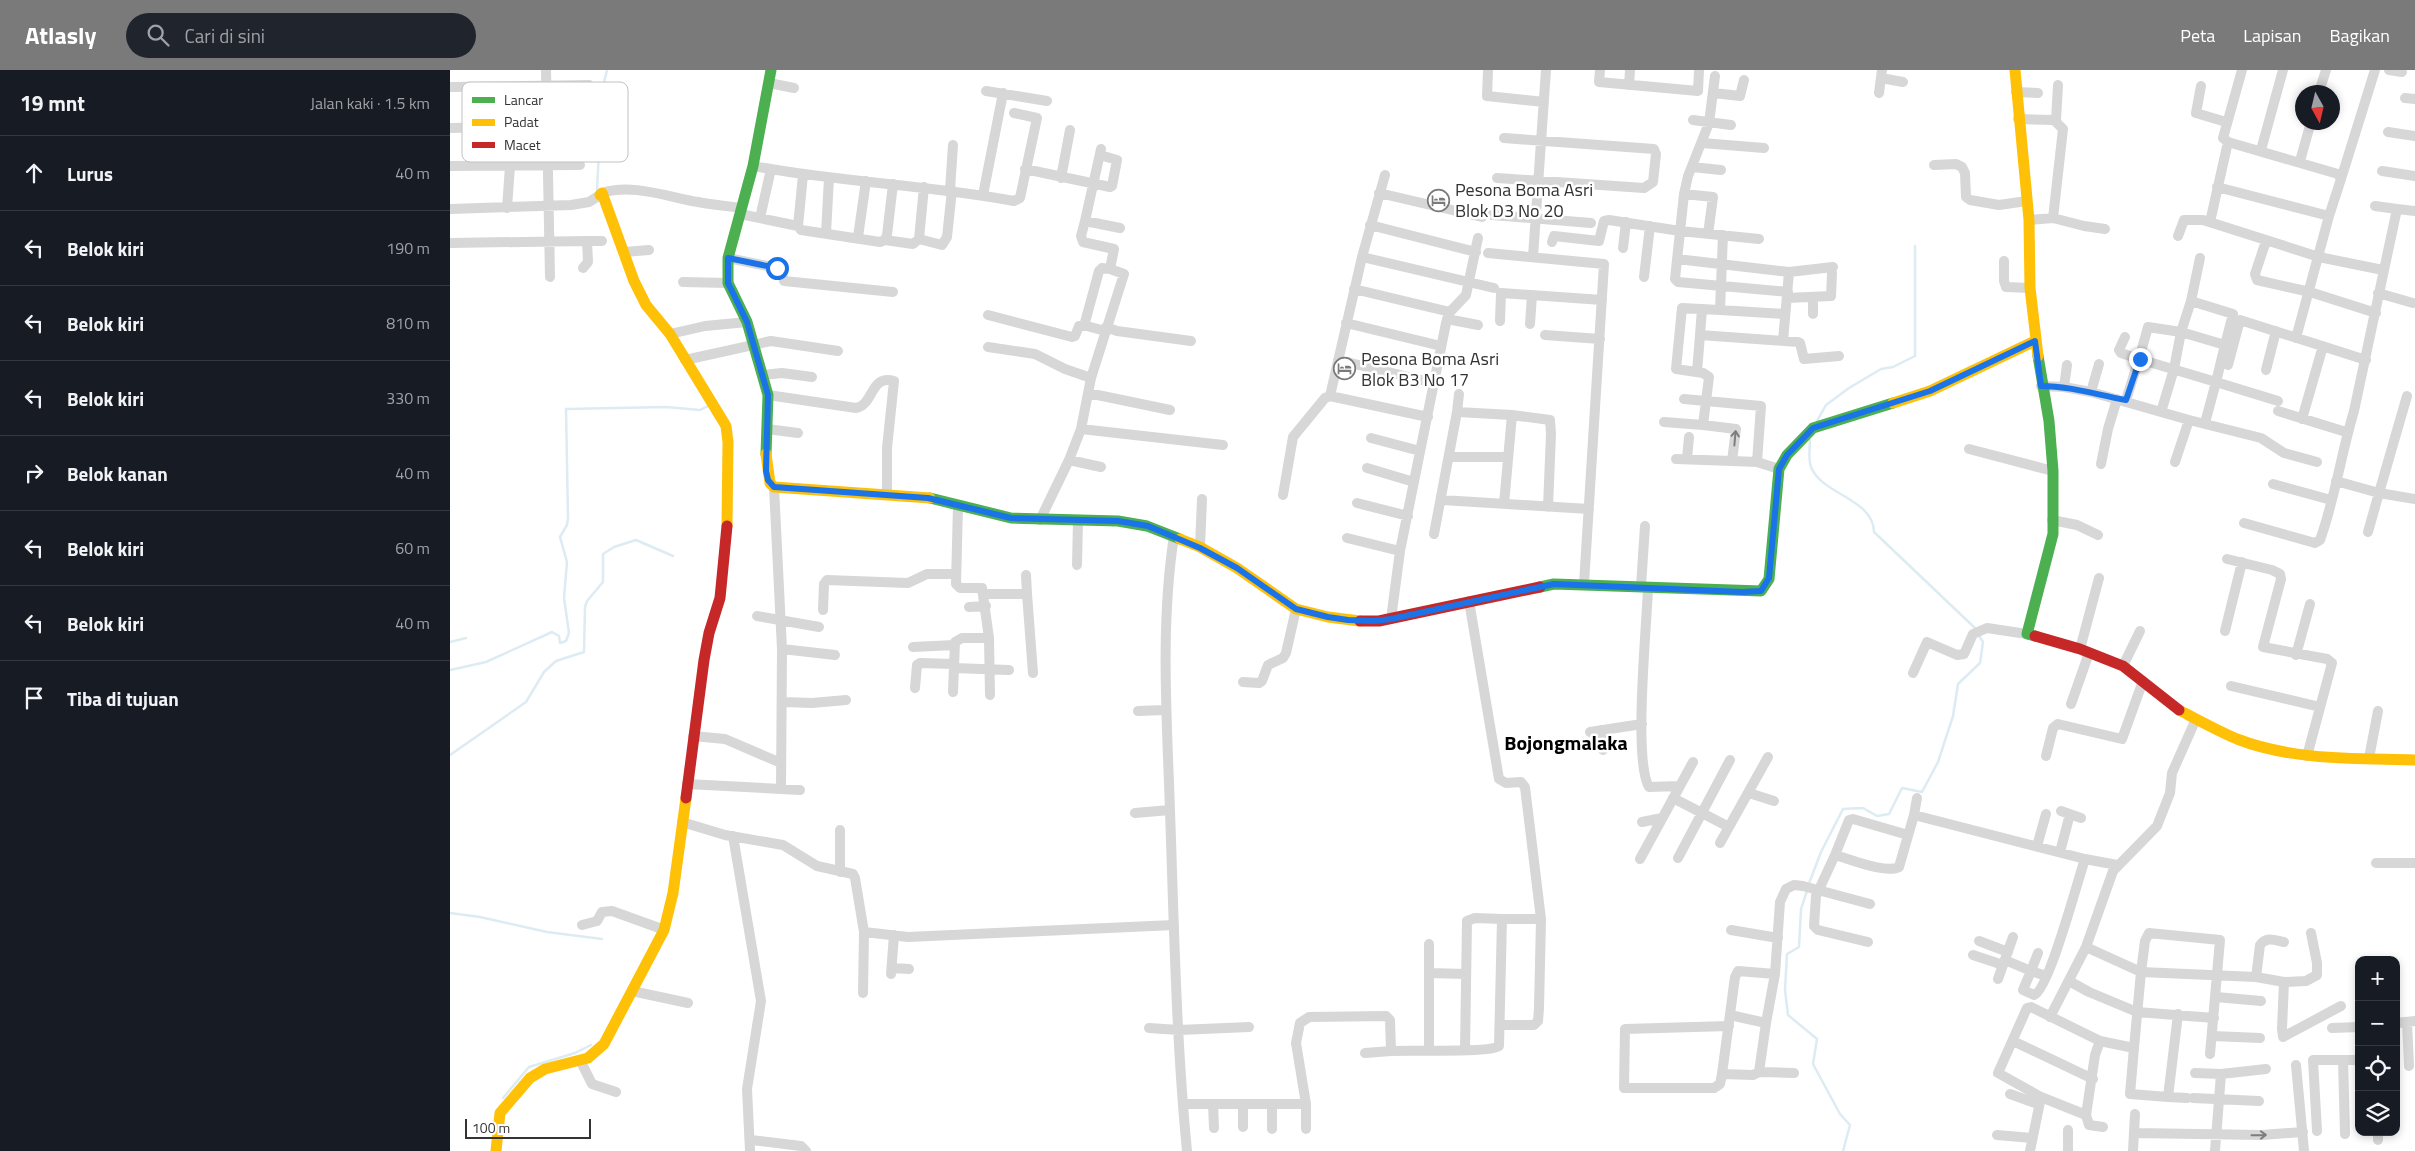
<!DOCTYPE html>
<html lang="id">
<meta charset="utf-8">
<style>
body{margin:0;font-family:"Titillium Web",sans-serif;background:#20242c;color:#f1f3f6}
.controls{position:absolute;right:15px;bottom:15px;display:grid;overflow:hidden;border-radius:10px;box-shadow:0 2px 8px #0003}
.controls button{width:45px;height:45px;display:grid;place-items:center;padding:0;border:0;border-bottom:1px solid #363941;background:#171b24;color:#f1f3f6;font:25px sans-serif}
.compass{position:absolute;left:1845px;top:15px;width:45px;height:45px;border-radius:50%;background:#171b24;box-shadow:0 2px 8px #0003;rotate:172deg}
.scale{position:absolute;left:15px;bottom:12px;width:126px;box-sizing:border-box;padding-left:5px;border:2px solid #333;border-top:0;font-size:14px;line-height:18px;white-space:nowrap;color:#333;-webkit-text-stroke:4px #fff;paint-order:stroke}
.stop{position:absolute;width:15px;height:15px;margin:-11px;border:4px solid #1a73e8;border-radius:50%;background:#fff}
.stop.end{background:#1a73e8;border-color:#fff;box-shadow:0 1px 5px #0008}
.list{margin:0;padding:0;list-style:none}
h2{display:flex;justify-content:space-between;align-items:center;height:65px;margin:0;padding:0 20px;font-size:21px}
h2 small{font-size:16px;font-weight:400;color:#9ea1a6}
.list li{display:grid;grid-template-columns:32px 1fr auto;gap:15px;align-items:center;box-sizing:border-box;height:75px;padding:0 20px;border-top:1px solid #363941}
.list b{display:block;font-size:19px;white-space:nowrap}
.list em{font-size:16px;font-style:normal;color:#9ea1a6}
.icon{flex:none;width:28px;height:28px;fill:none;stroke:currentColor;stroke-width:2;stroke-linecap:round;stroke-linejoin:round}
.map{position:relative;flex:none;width:1965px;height:1081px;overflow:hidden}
header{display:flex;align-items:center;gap:30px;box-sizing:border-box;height:70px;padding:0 25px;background:#7a7a7a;color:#fff}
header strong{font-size:24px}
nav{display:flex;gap:28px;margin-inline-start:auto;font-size:18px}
.search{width:350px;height:45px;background:#20242c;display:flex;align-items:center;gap:12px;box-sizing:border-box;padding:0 18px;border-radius:28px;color:#9ea1a6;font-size:19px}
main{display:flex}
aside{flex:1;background:#171b24}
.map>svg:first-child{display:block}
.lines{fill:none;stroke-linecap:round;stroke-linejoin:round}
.stream{stroke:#ddebf3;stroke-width:2.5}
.street{stroke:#d7d7d7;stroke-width:10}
.fast{stroke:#4caf50;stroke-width:11}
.slow{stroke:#ffc107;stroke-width:11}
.jam{stroke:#c62828;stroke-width:11}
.oneway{stroke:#7d7d7d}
.route{stroke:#1a73e8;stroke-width:6}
.labels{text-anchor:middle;stroke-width:5;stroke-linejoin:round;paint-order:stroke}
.poi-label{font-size:18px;fill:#333;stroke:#fff;text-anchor:start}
.quarter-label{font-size:20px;font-weight:bold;fill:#000;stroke:#fff}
.key{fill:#fff;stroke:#c2c2c2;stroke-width:1}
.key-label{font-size:14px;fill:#333}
</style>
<header>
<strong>Atlasly</strong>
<div class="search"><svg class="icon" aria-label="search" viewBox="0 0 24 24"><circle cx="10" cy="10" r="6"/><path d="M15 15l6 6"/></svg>Cari di sini</div>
<nav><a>Peta</a><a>Lapisan</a><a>Bagikan</a></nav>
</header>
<main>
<aside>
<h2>19 mnt<small>Jalan kaki · 1.5 km</small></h2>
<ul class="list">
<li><svg class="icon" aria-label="ahead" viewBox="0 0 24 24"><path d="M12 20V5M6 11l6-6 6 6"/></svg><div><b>Lurus</b></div><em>40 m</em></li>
<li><svg class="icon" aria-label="left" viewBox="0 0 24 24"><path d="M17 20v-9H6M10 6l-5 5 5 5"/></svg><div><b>Belok kiri</b></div><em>190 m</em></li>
<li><svg class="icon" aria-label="left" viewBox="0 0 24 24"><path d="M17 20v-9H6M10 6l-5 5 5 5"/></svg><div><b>Belok kiri</b></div><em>810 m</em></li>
<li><svg class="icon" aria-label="left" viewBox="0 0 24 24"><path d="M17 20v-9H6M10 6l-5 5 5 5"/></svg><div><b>Belok kiri</b></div><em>330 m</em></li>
<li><svg class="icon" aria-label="right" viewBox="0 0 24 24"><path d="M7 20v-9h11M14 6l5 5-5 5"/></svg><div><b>Belok kanan</b></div><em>40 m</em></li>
<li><svg class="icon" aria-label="left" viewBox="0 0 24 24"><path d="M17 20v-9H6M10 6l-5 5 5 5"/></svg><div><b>Belok kiri</b></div><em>60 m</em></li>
<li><svg class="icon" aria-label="left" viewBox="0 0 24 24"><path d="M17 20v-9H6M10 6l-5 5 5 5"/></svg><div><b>Belok kiri</b></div><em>40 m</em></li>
<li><svg class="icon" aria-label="arrive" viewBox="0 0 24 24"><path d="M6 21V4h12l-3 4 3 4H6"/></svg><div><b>Tiba di tujuan</b></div></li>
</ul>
</aside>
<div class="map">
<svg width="1965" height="1081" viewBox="0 0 1965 1081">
<rect width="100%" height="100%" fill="#fff"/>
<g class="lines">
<path class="stream" d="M 147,120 L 152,21 L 157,0
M 1367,351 L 1376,335 L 1399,318 L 1431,299 L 1443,297 L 1465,286 L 1465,176
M 1360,370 C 1360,377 1358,390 1361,397 C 1372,425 1423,428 1424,462 L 1526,559
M 0,572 L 16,568
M 0,600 L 36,592 L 102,562 L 109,566 L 110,573 L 116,571 L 119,563 L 114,528 L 117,492 L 110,467 L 117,455 L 118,448 L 116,339 L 216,337 L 250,340 L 258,336
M 0,685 L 76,632 L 94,602 L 106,591 L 134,582 L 135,537 L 137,531 L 153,512 L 153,484 L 164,477 L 186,470 L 223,486
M 1358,816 L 1371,782 L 1393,739 L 1413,738 L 1427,746 L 1439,744 L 1452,718 L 1472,722 L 1488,692 L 1503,646 L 1508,614 L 1530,593 L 1533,572 L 1528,564
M 1357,821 L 1351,839 L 1349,877 L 1337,884 L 1335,920 L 1338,945 L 1367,969 L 1363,994 L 1390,1044 L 1400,1055 L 1393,1081
M 0,843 L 30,847 L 97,862 L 152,869
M 53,1028 L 79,997 L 125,983 L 141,975"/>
<path class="street" d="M 96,0 L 100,207
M 1038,0 L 1037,26 L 1094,32
M 1150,0 L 1149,12 L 1248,21 L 1249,0
M 1792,0 L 1773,68 L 1778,72 L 1888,104 L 1891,109 L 1879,146
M 1939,0 L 1952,2
M 1265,6 L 1259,53 L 1238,106 L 1234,124 L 1225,209 L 1228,212 L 1338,222
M 1431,8 L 1453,12
M 319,13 L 344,18
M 1179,15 L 1180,0
M 1751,16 L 1746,43 L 1776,52
M 0,17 L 139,15
M 536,21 L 597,31
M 1566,22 L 1588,23
M 1869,22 L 1876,0
M 1264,23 L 1290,26 L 1294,10
M 1429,23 L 1432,0
M 1955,28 L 1965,29
M 1568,49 L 1604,50 L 1613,59 L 1603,148 L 1579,150
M 1243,50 L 1281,55
M 1606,50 L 1608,15
M 0,58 L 132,55
M 1938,62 L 1965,66
M 1252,73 L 1314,78
M 651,79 L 635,151 L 670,158
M 1811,80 L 1833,0
M 1850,91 L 1861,52
M 1484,95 L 1506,94 L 1512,97 L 1515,103 L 1516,127 L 1520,130 L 1549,135 L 1577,131
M 0,96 L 130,95
M 303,96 C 389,112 478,115 564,131 L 570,128 L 587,48 L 564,43
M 1242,97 L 1271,100
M 575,99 L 660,117 L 662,116 L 667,90 L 650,85
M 1932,101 L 1965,106
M 611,108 L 620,60
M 1047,108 L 1194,118 L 1203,112 L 1206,84 L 1204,79 L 1054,68
M 1891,109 L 1925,0
M 474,117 L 469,169 L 492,175 L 497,167 L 502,120
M 1767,117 L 1879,146 L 1846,268
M 500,120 L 503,75
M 152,123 C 182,113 218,127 248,132 C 263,135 277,136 291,138
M 929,123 L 1032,147
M 1234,124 L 1263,127 L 1258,164
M 533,125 L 553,23
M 1925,136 L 1947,139
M 57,138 L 60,96
M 0,139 L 121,135 L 139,132 L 150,125
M 290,144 L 348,156 L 351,160 L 430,172 L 435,170 L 437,165 L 443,114
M 1042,145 L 1141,153
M 310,148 L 321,99
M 1603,148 L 1634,156 L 1655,159
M 1760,152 L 1778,72
M 920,155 L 1026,182
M 348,156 L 353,105
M 376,163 L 379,108
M 1273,165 L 1270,240 L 1232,238 L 1226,299 L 1253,303 L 1259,307 L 1253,355 L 1286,359 L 1282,391 L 1307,392 L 1329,399
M 1728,166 L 1734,150 L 1753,150 L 1869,187 L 1933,200
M 408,167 L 416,111
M 435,170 L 463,174 L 469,169
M 137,171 L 152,171
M 1816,171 L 1805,204 L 1807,210 L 1860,222 L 1926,243
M 1102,172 L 1104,166 L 1149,171 L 1154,151 L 1159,150 L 1230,161 L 1309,169
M 0,173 L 137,171 L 138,192 L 133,198
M 1173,178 L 1176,152
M 174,182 L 199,180
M 1038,183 L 1154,194 L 1134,514
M 912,187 L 1044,218
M 1083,187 L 1096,0
M 278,188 L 327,198 L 332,204 L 334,211 L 443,222
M 1227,189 L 1339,202
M 1554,191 L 1554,211 L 1556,217 L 1580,218
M 1194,207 L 1200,156
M 233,212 L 278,213
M 904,219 L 1000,242
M 1928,223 L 1963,233
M 1337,228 L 1381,226 L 1382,203
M 1363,228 L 1363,244
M 1741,231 L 1783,244 L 1775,275
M 1270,240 L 1335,244
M 538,245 L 622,267 L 625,266 L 629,256 L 637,256 L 655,261
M 997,249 L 1028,255
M 1050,251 L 1051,223 L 1152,230
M 896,253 L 991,276
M 1080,254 L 1082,225
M 634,256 L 649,201 L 652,198 L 660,199 L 664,179 L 633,172 L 631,166 L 635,151
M 656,257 L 667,261 L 741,271
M 220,264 L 255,256 L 297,252
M 1095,265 L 1150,269
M 1250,265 L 1252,239
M 1675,267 L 1669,280 L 1671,283 L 1689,289 L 1676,330
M 1333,271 L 1339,202 L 1383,197
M 538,277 L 585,284 L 615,299 L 641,308
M 235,290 L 321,271 L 388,281
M 888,290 L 984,313
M 1778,295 L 1790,250 L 1916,290
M 1816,300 L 1826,261
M 1247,302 L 1250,265 L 1348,272 L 1350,273 L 1354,289 L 1389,286
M 313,305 L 332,303 L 362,307
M 1591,316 L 1614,317 L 1641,322 L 1739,350 L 1811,368 L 1834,383 L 1867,392
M 1614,317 L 1617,295
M 1641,322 L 1649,294
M 638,323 L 720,340
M 318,325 L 406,338 C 424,335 420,304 444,311 L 437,378 L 437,425
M 880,326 L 912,187 L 935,105
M 1957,326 L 1929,423 L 1965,429
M 1234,329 L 1311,336 L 1307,392
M 1828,341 L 1896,362
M 1007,342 L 1009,324
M 1711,342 L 1724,299 L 1731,262 L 1775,275 L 1766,312 L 1689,289 L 1698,257 L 1731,262 L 1741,231 L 1750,188
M 1852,349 L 1873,276
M 1214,352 L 1253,355
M 1755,353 L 1766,312 L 1828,331
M 317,359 L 348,363
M 631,359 L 773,375
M 921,368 L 970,381
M 1519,379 L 1603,401
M 1000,387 L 1058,387
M 1226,389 L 1282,391
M 1237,389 L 1239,367
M 619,390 L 651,397
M 1725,392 L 1739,350
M 1651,394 L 1658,359 L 1667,329
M 917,398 L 964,412
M 1886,411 L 1929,423 L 1918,462
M 1823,414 L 1881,430
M 324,417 L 332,579 L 331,718
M 833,425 L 843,367 L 875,328 L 880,326 L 978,347
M 992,430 L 1139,439
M 907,433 L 958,446
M 1054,434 L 1062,345
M 590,450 L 619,390 L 631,359 L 641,308 L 674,204 L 660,199
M 1602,450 L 1627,455 L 1648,465
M 1794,453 L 1865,473 L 1870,470 C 1885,429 1891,384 1904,341 L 1947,139 L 1965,141
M 984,464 L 1007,342 L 1062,345 L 1100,350 L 1101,364 L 1098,437
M 724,466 C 710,557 717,649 720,741 C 724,854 726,968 737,1081
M 897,468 L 950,481
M 750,477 L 752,429
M 1777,489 L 1822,500 L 1830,504 L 1831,509 L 1813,577 L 1877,589 L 1882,593 L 1857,686
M 627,495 L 628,450
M 576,505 L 577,524
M 1191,516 L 1195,456
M 1198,517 C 1197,555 1183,690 1199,717 L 1229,716
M 534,524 L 577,524 L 583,603
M 1019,531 L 1049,709 L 1056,713 L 1071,712 L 1075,717 L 1091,849
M 519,537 L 536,536
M 373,540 L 374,514 L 377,510 L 458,513 L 477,504 L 506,504
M 307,546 L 369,557
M 941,549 L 950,481 L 996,253 L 1000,242 L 1016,225 L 1028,168
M 1775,561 L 1792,492
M 539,568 L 540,625
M 463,577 L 505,575
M 332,579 L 385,585
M 1630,579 L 1649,508
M 1846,585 L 1860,534
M 1673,596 L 1690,561
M 504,598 L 559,600
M 1463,603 L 1477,572 L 1507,585 L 1514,584 L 1523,564 L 1537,558 L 1577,564
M 793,612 L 809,613 L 812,611 L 818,595 L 833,588 L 836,583 L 846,539
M 1781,616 L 1870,637
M 465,618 L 467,595 L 470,593 L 504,594
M 503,622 L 505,572 L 512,568 L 539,568 L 532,518 L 510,518 L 506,514 L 508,435
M 334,632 L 362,633 L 396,630
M 1621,634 L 1639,583
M 688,641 L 715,640
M 1151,660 L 1153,680
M 1140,662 L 1192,654
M 243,666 L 275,669 L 331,693
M 1596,686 L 1603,658 L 1608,654 L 1672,669 L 1693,611
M 1919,688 L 1928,641
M 237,714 L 350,720
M 1299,723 L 1324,731
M 1223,728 L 1279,757
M 1611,741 L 1631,748
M 685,743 L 720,740
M 1464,745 L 1467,728
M 232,752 L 275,765 L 333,775 L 367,796 L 403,804 L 405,808 L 414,862
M 1192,752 L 1212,748
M 283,766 L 311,931 L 297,1019 L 300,1081
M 1270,773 L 1318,687
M 1587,776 L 1596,744
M 1610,782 L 1620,744
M 1385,785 L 1399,750 L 1403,749 L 1458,765
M 1228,788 L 1280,690
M 1190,789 L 1243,692
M 1926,793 L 1965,793
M 390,802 L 390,760
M 132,855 L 147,851 L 152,842 L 162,841 L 212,859
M 1281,860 L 1328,868
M 1529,871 L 1558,882
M 1418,872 L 1368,860 L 1364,856 L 1366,826 L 1385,785 C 1400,789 1436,804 1449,797 L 1464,745 L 1635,789
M 979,874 L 979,979
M 1636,877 L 1691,902 L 1695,871 L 1699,863 L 1770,870 L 1760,984
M 1523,885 L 1553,895
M 1555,890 L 1581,901 L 1588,883
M 442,898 L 459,899
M 979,903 L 1016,904
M 441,904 L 444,865
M 1596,906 L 1581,901 L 1573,920 L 1584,925 C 1599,920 1628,809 1635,789 L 1667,795
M 1806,907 L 1810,875 C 1817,866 1824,870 1834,872
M 1548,909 L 1563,867
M 1619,911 L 1639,922 L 1687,942 L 1764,948
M 1834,912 L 1856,911 L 1867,905 L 1867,893 L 1861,863
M 182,921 L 238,933
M 413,923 L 414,862 L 458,867 L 724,855
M 1766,927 L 1811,931
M 1581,937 L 1650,971 L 1645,985 L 1636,1045 L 1591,1027 L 1548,1003 L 1577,938 Z
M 1280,945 L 1316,953 L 1325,904 L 1330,832 L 1336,819 L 1344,815 L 1353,816 L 1420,834
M 1600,947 L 1636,877 L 1663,801 L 1707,756 L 1720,723 L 1722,703 L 1746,649
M 1957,952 L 1959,996
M 1946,953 L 1965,951
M 1050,955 L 1084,955 L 1088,951 L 1089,938 L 1091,849 L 1052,849
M 1279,956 L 1175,959 L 1174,1018 L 1264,1018 L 1270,1014 L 1272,1004 L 1303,1005 L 1309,1002 L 1316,953
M 699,958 L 729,960 L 799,957
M 1882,958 L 1909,957
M 1763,966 L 1810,968
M 1563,971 L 1643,1009
M 1650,971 L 1684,978 L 1691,902 L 1806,907 L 1834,912 L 1832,959 L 1833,967 L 1891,936
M 1684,978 L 1680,1024 L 1718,1027 L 1728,944
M 915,983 L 941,981
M 130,990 L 142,1014 L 166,1022
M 1893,990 L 1895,1064
M 1846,995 L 1854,1081
M 1309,1002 L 1344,1003
M 1745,1003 L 1771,1004
M 1272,1004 L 1285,907 L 1288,901 L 1325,904
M 1560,1024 L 1588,1034
M 1718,1027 L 1737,1028
M 1743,1028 L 1809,1031
M 733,1034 L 856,1034 L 846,973 L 850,953 L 859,947 L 936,946 L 940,950 L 941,981 C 959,980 1041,983 1049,976 L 1052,849 L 1025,848 L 1017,851 L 1015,980
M 763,1034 L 764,1058
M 856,1034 L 856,1059
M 1636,1045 L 1639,1055 L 1653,1057
M 793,1057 L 793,1034
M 822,1059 L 822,1035
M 1867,1061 L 1863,990 L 1909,990
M 1684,1063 L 1812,1065 L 1853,1062
M 1547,1065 L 1582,1068
M 301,1070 L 351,1076 L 356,1081
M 1928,1070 L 1928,1062
M 1580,1081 L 1591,1027
M 1618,1081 L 1618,1060
M 1683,1081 L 1685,1044
M 1765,1081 L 1771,1004 L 1816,999"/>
<path class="fast" d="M 316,384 L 318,325 L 297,252 L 278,213 L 278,188 L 303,96 L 321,0
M 480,428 L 561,448 L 668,451 L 697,456 L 730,469
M 1090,517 L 1104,514 L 1311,521 L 1319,509 L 1329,399 L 1337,385 L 1363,358 L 1443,333
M 1585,566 L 1577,564 L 1603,464 L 1603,401 L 1599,351 L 1588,286"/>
<path class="slow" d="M 1565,0 L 1579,150 L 1580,218 L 1588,286
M 150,125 L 152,123 L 184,211 L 196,235 L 220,264 L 276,356 L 278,372 L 277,456
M 1443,333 L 1480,321 L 1585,271
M 316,384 L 320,413 L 324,417 L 480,428
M 730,469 L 750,477 L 787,498 L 846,539 L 878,547 L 910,551
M 1729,640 C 1748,650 1768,661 1787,669 C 1844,691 1906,688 1965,690
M 46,1081 L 50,1043 L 80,1008 L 95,999 L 138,988 L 154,974 L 214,860 L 223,823 L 236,728"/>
<path class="jam" d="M 910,551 L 929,551 L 1090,517
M 1585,566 L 1630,579 L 1673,596 L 1729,640
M 236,728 L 254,590 L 259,563 L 270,528 L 277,456"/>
</g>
<defs><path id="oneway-shaft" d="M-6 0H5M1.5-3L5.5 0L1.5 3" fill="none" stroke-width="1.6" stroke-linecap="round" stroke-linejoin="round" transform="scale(1.25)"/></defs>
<g class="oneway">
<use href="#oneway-shaft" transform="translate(1285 368) rotate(-85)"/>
<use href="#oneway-shaft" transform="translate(1809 1065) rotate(-1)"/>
</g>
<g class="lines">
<path class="route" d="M 327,198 L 278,188 L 278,213 L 297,252 L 318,325 L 316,401 L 318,410 L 324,417 L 478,428 L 561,448 L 668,451 L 698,456 L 750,478 L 787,498 L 846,539 L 878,547 L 898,550 L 924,551 L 941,549 L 1104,514 L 1292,522 L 1311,521 L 1319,508 L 1329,399 L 1337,385 L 1363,358 L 1480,321 L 1585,271 L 1591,316 C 1621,316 1647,325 1676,330 L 1690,289"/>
</g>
<defs>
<symbol id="hotel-ring" viewBox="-11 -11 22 22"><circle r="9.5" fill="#fff" stroke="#7a7a7a" stroke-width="1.5"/><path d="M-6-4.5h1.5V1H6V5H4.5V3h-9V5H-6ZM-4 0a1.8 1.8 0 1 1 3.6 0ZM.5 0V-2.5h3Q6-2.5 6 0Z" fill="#7a7a7a"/></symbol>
</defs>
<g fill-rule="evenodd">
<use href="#hotel-ring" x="976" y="118" width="25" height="25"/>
<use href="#hotel-ring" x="882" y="286" width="25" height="25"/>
</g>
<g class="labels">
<g class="poi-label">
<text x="1005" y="126">Pesona Boma Asri<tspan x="1005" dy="21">Blok D3 No 20</tspan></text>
<text x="911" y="295">Pesona Boma Asri<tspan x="911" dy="21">Blok B3 No 17</tspan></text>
</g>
<g class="quarter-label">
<text x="1116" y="680">Bojongmalaka</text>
</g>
</g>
<rect x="12" y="12" width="166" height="80" rx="8" class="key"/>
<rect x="22" y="27" width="23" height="6" fill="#4caf50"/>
<rect x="22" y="49" width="23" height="7" fill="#ffc107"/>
<rect x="22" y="72" width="23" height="6" fill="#c62828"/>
<g class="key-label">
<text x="54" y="35">Lancar</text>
<text x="54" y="57">Padat</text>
<text x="54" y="80">Macet</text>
</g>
</svg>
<div class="controls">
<button>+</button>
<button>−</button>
<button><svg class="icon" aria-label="locate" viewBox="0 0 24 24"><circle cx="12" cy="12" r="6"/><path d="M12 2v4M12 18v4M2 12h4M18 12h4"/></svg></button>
<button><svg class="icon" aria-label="layers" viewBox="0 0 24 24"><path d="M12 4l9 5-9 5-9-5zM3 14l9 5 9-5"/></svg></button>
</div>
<svg class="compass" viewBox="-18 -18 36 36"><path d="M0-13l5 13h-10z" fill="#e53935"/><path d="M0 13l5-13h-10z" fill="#9ea1a6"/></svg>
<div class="scale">100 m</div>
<div class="stop" style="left:327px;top:198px"></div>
<div class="stop end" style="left:1690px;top:289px"></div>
</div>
</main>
